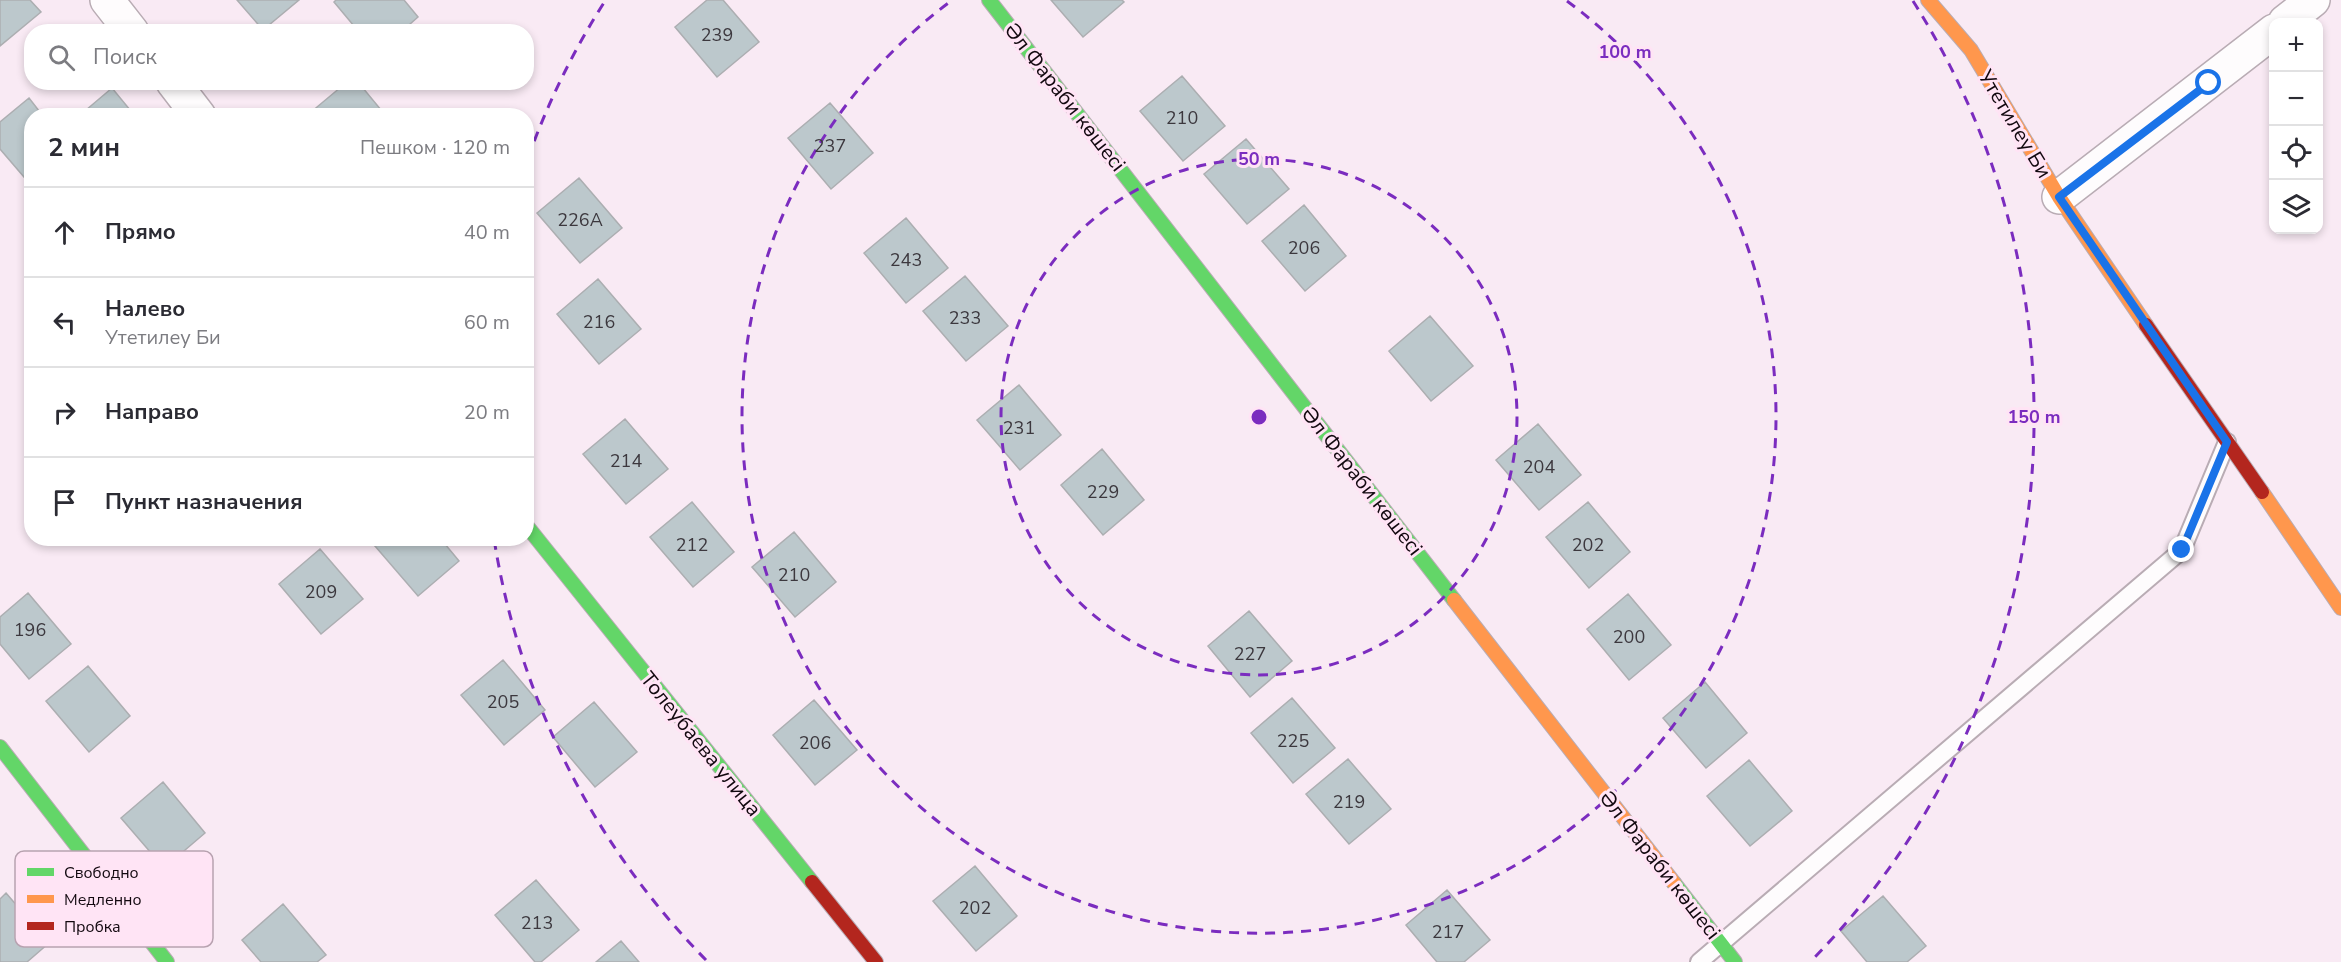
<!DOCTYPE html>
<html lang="ru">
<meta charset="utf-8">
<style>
body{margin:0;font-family:"Nunito Sans",sans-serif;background:#f7f7f7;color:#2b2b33}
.controls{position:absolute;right:18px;top:18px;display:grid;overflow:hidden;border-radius:12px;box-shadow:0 3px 9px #0003}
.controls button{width:54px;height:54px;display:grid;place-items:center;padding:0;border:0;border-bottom:2px solid #e1e1e2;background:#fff;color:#2b2b33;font:30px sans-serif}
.stop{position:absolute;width:18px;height:18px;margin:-14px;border:4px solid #1a73e8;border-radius:50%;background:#fff}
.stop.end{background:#1a73e8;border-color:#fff;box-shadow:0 2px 6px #0008}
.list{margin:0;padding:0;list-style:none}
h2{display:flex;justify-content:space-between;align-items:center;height:78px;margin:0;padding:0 24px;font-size:26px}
h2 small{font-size:20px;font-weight:400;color:#7c7c81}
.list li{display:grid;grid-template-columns:39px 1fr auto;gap:18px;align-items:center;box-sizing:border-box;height:90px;padding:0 24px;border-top:2px solid #e1e1e2}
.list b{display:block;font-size:22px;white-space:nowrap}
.list p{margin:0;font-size:20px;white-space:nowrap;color:#7c7c81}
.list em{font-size:20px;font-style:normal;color:#7c7c81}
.icon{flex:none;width:33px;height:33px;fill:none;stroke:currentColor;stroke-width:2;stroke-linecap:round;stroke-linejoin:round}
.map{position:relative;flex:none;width:2341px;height:962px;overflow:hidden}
.search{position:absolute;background:#fff;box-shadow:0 3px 9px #0003;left:24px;top:24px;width:510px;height:66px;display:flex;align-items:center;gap:15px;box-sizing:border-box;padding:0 21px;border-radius:24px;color:#7c7c81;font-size:22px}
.panel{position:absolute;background:#fff;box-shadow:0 3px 9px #0003;left:24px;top:108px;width:510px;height:438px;border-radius:24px}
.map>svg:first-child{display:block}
.building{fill:#bcc8cc;stroke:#acaeb1;stroke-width:1.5}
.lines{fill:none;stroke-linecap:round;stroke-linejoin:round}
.lane-casing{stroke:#b9acb4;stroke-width:20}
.street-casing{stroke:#b9acb4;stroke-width:36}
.fast-casing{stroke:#b9acb4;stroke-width:16}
.slow-casing{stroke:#b9acb4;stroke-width:16}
.jam-casing{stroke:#b9acb4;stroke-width:16}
.lane{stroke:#fefcfd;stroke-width:16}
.street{stroke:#fefcfd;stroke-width:33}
.fast{stroke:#63d668;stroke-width:14}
.slow{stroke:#ff974d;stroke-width:14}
.jam{stroke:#b3261e;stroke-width:14}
.route{stroke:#1a73e8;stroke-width:8}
.ring{fill:none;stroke:#7b2cbf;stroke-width:3;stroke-dasharray:10 8}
.labels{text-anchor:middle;stroke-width:6;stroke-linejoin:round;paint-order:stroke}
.number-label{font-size:18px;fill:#3c383e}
.street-label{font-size:21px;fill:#12080f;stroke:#ffe4f5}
.key{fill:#ffe4f5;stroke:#b8a2b0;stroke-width:1.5}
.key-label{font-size:16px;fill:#12080f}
.centre{fill:#7b2cbf;stroke:#ffe4f5;stroke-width:3}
.ring-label{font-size:18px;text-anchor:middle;font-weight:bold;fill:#7b2cbf;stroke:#ffe4f5;stroke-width:6;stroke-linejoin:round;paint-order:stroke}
</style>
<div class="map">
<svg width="2341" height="962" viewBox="0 0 2341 962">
<rect width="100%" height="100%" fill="#f9eaf4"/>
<path class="building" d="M 0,0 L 30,0 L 41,12 L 0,46 Z
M 237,0 L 299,0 L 263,30 Z
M 336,0 L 404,0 L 418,17 L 401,32 L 359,32 L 334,2 Z
M 707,0 L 723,0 L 759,42 L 717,77 L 675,27 Z
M 1051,0 L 1122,0 L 1124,2 L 1083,37 Z
M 1182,76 L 1225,126 L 1183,161 L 1140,111 Z
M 347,82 L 358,82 L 386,116 L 314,116 L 311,112 Z
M 112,88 L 135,116 L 79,116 Z
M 29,98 L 43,116 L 32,116 L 30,184 L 0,149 L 0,122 Z
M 830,103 L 873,153 L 831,189 L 788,138 Z
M 1246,139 L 1289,189 L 1247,224 L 1204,174 Z
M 579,178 L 622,228 L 580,263 L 537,213 Z
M 1304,205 L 1346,256 L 1305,291 L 1262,241 Z
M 906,218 L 948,268 L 906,303 L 864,253 Z
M 965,276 L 1008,326 L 966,361 L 923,311 Z
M 598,279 L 641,329 L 599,364 L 557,314 Z
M 1430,316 L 1473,366 L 1431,401 L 1389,351 Z
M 1019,385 L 1061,435 L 1020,470 L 977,420 Z
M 625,419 L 668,469 L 626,504 L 583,454 Z
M 1538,424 L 1581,475 L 1539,510 L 1496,460 Z
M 1102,449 L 1144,500 L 1103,535 L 1061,485 Z
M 692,502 L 734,552 L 693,587 L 650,537 Z
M 1588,502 L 1630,552 L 1589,588 L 1546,537 Z
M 794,532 L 836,582 L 795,617 L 752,567 Z
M 384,538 L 440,538 L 459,561 L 418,596 L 375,546 Z
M 320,549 L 363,599 L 321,634 L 279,584 Z
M 28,593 L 71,644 L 29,679 L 0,644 L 0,617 Z
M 1628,594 L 1671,645 L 1629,680 L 1587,629 Z
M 1249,611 L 1292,661 L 1250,697 L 1208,646 Z
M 503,660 L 545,710 L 504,745 L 461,695 Z
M 88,666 L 130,716 L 89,752 L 46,701 Z
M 1705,682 L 1747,733 L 1706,768 L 1663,718 Z
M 1292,698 L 1335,748 L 1293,783 L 1251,733 Z
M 814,700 L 857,750 L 815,785 L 773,735 Z
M 594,702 L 637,752 L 595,787 L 553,737 Z
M 1348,759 L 1391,809 L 1349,844 L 1306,794 Z
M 1749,760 L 1792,811 L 1750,846 L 1707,796 Z
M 163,782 L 205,833 L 164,868 L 121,818 Z
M 975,866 L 1017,916 L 976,951 L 933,901 Z
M 536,880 L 579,930 L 541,962 L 535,962 L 495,915 Z
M 1447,890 L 1490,940 L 1464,962 L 1437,962 L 1406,925 Z
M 6,893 L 49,943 L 27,962 L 0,962 L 0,899 Z
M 1883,896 L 1926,946 L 1907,962 L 1867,962 L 1841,931 Z
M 283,904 L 326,955 L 317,962 L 261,962 L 242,940 Z
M 621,941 L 639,962 L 596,962 Z"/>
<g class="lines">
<defs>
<path id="lane" d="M 1699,962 L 2182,550 L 2227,442"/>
<path id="street" d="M 107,0 L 132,32
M 2285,22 L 2313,0
M 173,82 L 199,116
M 2059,197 L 2274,31"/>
<path id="fast" d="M 989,0 L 1454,600
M 526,525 L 812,882
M 0,747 L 167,962
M 1674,883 L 1735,962"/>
<path id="slow" d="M 1928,0 L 1971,50 L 2059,197 L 2146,325
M 2262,492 L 2341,608
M 1454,600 L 1674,883"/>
<path id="jam" d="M 2146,325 L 2262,492
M 812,882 L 876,962"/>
</defs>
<use href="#lane" class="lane-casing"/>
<use href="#street" class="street-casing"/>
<use href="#fast" class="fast-casing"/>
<use href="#slow" class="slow-casing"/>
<use href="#jam" class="jam-casing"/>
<use href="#lane" class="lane"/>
<use href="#street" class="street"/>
<use href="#fast" class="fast"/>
<use href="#slow" class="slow"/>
<use href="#jam" class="jam"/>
</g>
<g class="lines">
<path class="route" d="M 2182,550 L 2227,442 L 2059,197 L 2209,83"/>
</g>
<g class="ring">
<circle cx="1259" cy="417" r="258"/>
<path d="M1567 1A517 517 0 1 1 951 1"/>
<path d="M706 960A775 775 0 0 1 495 545M528 158A775 775 0 0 1 605 1M1913 1A775 775 0 0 1 1812 960"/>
</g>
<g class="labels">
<g class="number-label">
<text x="717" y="41">239</text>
<text x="1182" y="124">210</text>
<text x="830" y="152">237</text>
<text x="580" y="226">226А</text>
<text x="1304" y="254">206</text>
<text x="906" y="266">243</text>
<text x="965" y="324">233</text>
<text x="599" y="328">216</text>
<text x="1019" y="434">231</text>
<text x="626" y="467">214</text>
<text x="1539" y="473">204</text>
<text x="1103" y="498">229</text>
<text x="692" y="551">212</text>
<text x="1588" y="551">202</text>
<text x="794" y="581">210</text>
<text x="321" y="598">209</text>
<text x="30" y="636">196</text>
<text x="1629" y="643">200</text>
<text x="1250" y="660">227</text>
<text x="503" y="708">205</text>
<text x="1293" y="747">225</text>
<text x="815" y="749">206</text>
<text x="1349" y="808">219</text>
<text x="975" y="914">202</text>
<text x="537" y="929">213</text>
<text x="1448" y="938">217</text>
</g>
<g class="street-label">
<text transform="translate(1065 97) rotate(52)" y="7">Әл Фараби көшесі</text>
<text transform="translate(2015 124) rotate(59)" y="7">Утетилеу Би</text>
<text transform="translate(1362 481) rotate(52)" y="7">Әл Фараби көшесі</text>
<text transform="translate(701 744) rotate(51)" y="7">Толеубаева улица</text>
<text transform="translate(1660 865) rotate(52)" y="7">Әл Фараби көшесі</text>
</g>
</g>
<rect x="15" y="851" width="198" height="96" rx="9" class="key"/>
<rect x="27" y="868" width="27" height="8" fill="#63d668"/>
<rect x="27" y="895" width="27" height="8" fill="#ff974d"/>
<rect x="27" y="922" width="27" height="8" fill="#b3261e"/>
<g class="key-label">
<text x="64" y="878">Свободно</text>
<text x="64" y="905">Медленно</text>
<text x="64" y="932">Пробка</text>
</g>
<circle cx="1259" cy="417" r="9" class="centre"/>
<g class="ring-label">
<text x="1625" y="58">100 m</text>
<text x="1259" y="165">50 m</text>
<text x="2034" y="423">150 m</text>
</g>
</svg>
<div class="controls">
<button>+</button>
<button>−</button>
<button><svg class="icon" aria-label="locate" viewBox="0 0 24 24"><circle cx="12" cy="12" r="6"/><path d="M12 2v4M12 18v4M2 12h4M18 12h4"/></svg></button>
<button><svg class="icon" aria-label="layers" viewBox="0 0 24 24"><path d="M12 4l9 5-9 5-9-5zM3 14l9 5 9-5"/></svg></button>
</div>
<div class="stop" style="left:2209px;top:83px"></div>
<div class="stop end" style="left:2182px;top:550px"></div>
<div class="search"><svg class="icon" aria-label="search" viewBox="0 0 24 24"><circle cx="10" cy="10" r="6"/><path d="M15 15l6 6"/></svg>Поиск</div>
<section class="panel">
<h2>2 мин<small>Пешком · 120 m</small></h2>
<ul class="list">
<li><svg class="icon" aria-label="ahead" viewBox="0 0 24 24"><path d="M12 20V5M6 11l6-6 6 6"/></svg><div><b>Прямо</b></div><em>40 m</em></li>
<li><svg class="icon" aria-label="left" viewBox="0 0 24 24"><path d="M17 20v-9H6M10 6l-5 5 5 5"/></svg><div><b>Налево</b><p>Утетилеу Би</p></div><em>60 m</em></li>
<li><svg class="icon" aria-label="right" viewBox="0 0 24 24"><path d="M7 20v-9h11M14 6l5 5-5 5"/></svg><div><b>Направо</b></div><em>20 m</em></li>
<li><svg class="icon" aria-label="arrive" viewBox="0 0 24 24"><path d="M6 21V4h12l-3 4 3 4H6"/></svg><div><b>Пункт назначения</b></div></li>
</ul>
</section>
</div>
